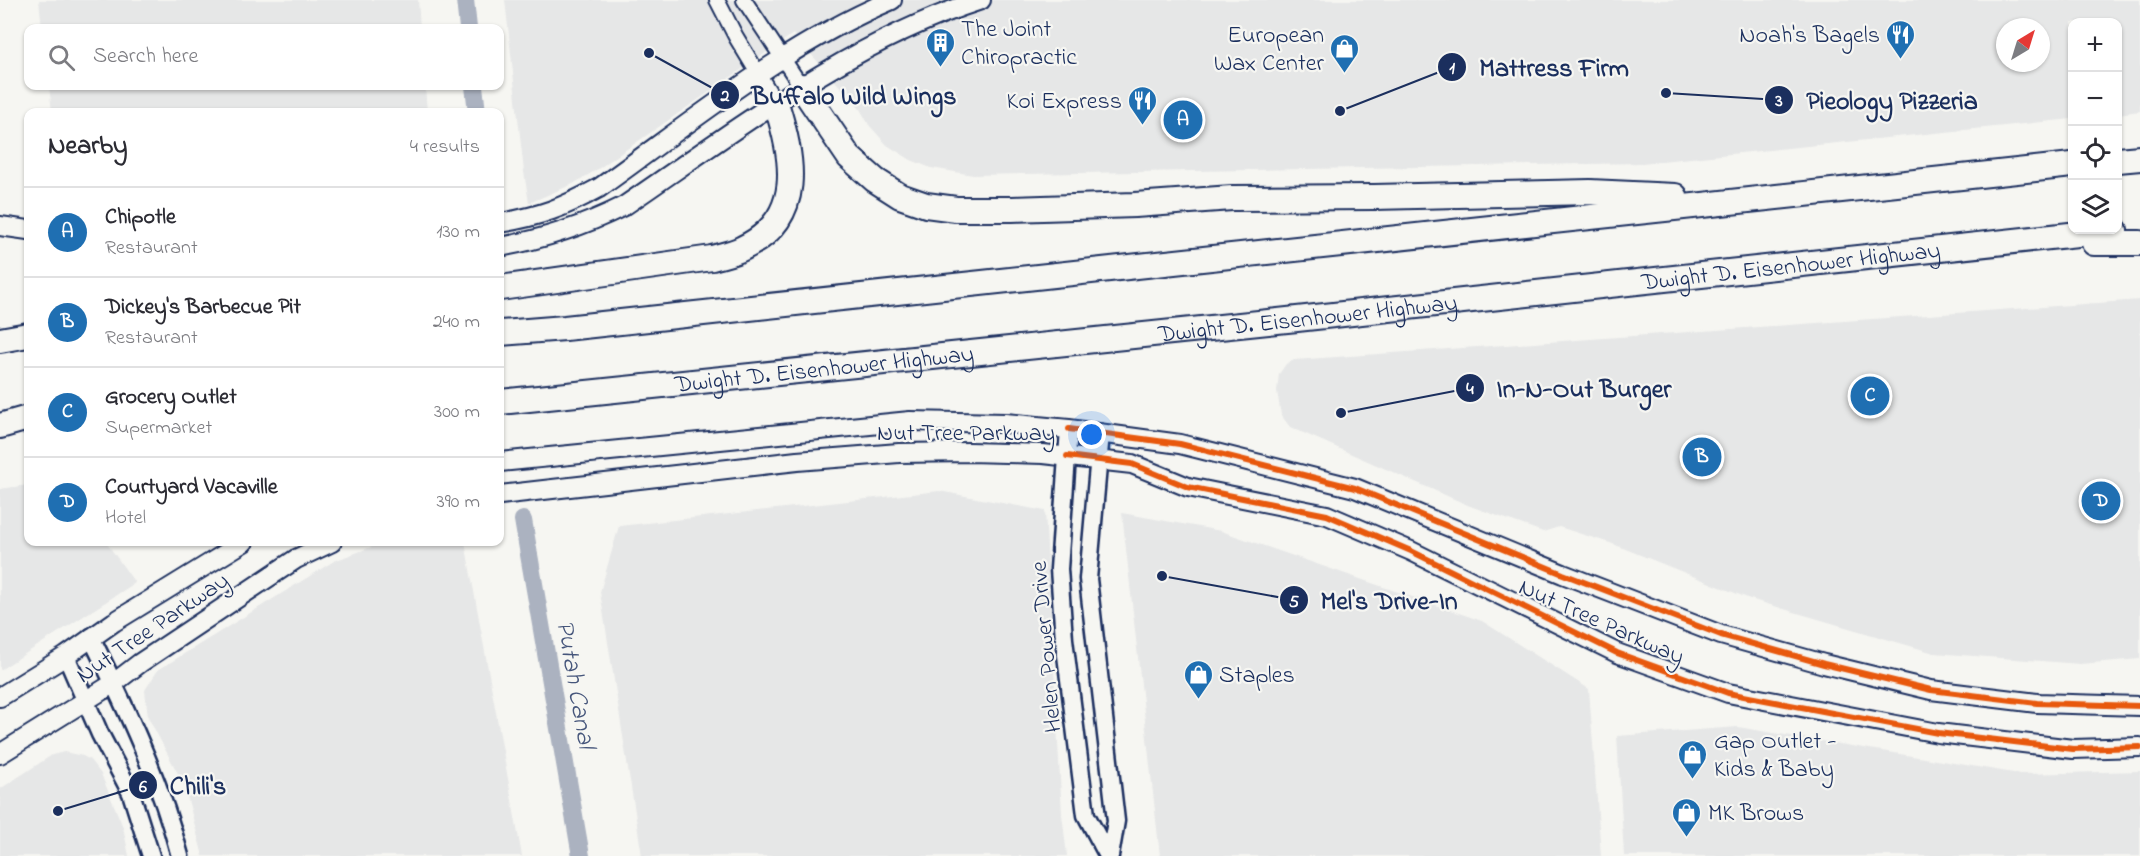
<!DOCTYPE html>
<meta charset="utf-8">
<style>
body{margin:0;font-family:"Indie Flower",sans-serif;background:#f7f7f7;color:#2b2b33}
.controls{position:absolute;right:18px;top:18px;display:grid;overflow:hidden;border-radius:12px;box-shadow:0 2px 4px #0004}
.controls button{width:54px;height:54px;display:grid;place-items:center;padding:0;border:0;border-bottom:2px solid #e1e1e2;background:#fff;color:#2b2b33;font:30px sans-serif}
.compass{position:absolute;left:1996px;top:18px;width:54px;height:54px;border-radius:50%;background:#fff;box-shadow:0 2px 4px #0004;rotate:38deg}
.you{position:absolute;left:1092px;top:435px;width:21px;height:21px;margin:-15px;border:4px solid #fff;border-radius:50%;background:#1a73e8;box-shadow:0 0 0 9px #1a73e833}
.badge{display:grid;place-items:center;width:39px;height:39px;border-radius:50%;background:#1f6fb2;color:#fff;font-size:20px;font-weight:700}
.pin{position:absolute;translate:-50% -50%;border:3px solid #fff;box-shadow:0 2px 6px #0006}
.list{margin:0;padding:0;list-style:none}
h2{display:flex;justify-content:space-between;align-items:center;height:78px;margin:0;padding:0 24px;font-size:26px}
h2 small{font-size:20px;font-weight:400;color:#7c7c81}
.list li{display:grid;grid-template-columns:39px 1fr auto;gap:18px;align-items:center;box-sizing:border-box;height:90px;padding:0 24px;border-top:2px solid #e1e1e2}
.list b{display:block;font-size:22px;white-space:nowrap}
.list p{margin:0;font-size:20px;white-space:nowrap;color:#7c7c81}
.list em{font-size:20px;font-style:normal;color:#7c7c81}
.icon{flex:none;width:33px;height:33px;fill:none;stroke:currentColor;stroke-width:2;stroke-linecap:round;stroke-linejoin:round}
.map{position:relative;flex:none;width:2140px;height:856px;overflow:hidden}
.search{position:absolute;background:#fff;box-shadow:0 2px 4px #0004;left:24px;top:24px;width:480px;height:66px;display:flex;align-items:center;gap:15px;box-sizing:border-box;padding:0 21px;border-radius:12px;color:#7c7c81;font-size:22px}
.panel{position:absolute;background:#fff;box-shadow:0 2px 4px #0004;left:24px;top:108px;width:480px;height:438px;border-radius:12px}
.map>svg:first-child{display:block}
.built{fill:#e6e7e7;fill-rule:evenodd}
.lines{fill:none;stroke-linecap:round;stroke-linejoin:round}
.canal{stroke:#abb2c0;stroke-width:18}
.minor-casing{stroke:#1b2f5e;stroke-width:18}
.tertiary-casing{stroke:#1b2f5e;stroke-width:21}
.secondary-casing{stroke:#1b2f5e;stroke-width:22}
.motorway-casing{stroke:#1b2f5e;stroke-width:28}
.minor{stroke:#f6f6f2;stroke-width:14}
.tertiary{stroke:#f6f6f2;stroke-width:16}
.secondary{stroke:#f6f6f2;stroke-width:18}
.motorway{stroke:#f6f6f2;stroke-width:24}
.cycleway-casing{stroke:#f6f6f2;stroke-width:10}
.cycleway{stroke:#e8590c;stroke-width:6}
.labels{text-anchor:middle;stroke-width:4.5;stroke-linejoin:round;paint-order:stroke}
.poi-label{font-size:24px;fill:#1b2f5e;stroke:#f6f6f2;text-anchor:start}
.street-label{font-size:24px;fill:#1b2f5e;stroke:#f6f6f2}
.water-label{font-size:26px;font-style:italic;fill:#46567b;stroke:#f6f6f2}
.leader{fill:none;stroke:#1b2f5e;stroke-width:2}
.callout-dot{fill:#1b2f5e;stroke:#f6f6f2;stroke-width:2}
.mark-label{font-size:18px;text-anchor:middle;font-weight:bold;fill:#fff}
.callout-label{font-size:26px;text-anchor:middle;font-weight:bold;fill:#1b2f5e;stroke:#f6f6f2;stroke-width:4.5;stroke-linejoin:round;paint-order:stroke}
</style>
<div class="map">
<svg width="2140" height="856" viewBox="0 0 2140 856">
<rect width="100%" height="100%" fill="#f6f6f2"/>
<filter id="ink" filterUnits="userSpaceOnUse"><feTurbulence type="fractalNoise" baseFrequency=".0167" numOctaves="2"/><feDisplacementMap in="SourceGraphic" scale="12" xChannelSelector="R" yChannelSelector="G"/><feConvolveMatrix kernelMatrix="1 2 1 2 8 2 1 2 1" color-interpolation-filters="sRGB"/></filter>
<g filter="url(#ink)">
<path class="built" d="M 39,0 L 418,0 L 420,28 L 42,28 Z
M 505,0 L 2140,0 L 2140,111 L 2118,114 L 2118,22 L 2072,22 L 2072,119 L 1642,163 L 973,175 L 931,168 L 911,160 L 887,145 L 869,125 L 860,109 L 793,34 L 598,169 L 573,184 L 529,203 L 524,172 ZM 2005,27 L 2041,27 L 2041,63 L 2005,63 Z
M 49,86 L 425,86 L 427,112 L 52,112 Z
M 2140,300 L 2140,659 L 2080,664 L 1934,653 L 1750,599 L 1613,544 L 1559,527 L 1543,532 L 1470,506 L 1290,427 L 1281,415 L 1277,391 L 1279,374 L 1286,364 L 1294,360 Z
M 28,485 L 28,542 L 106,542 L 135,583 L 0,670 L 0,489 Z
M 939,491 L 1045,511 L 1062,814 L 1067,856 L 642,856 L 600,592 L 619,526 Z
M 1122,513 L 1221,531 L 1482,621 L 1589,689 L 1601,856 L 1160,856 Z
M 385,542 L 465,542 L 522,856 L 203,856 L 184,785 L 148,717 L 145,690 L 158,670 L 334,561 Z
M 1738,727 L 2020,774 L 2140,771 L 2140,856 L 1624,856 L 1617,736 Z
M 64,752 L 83,756 L 90,760 L 101,774 L 123,827 L 129,856 L 0,856 L 0,789 L 52,755 Z"/>
<g class="lines">
<path class="canal" d="M 465,0 L 468,28
M 474,86 L 477,112
M 523,520 L 581,856"/>
<defs>
<path id="minor" d="M 717,0 L 736,37 L 776,103
M 744,0 L 801,86"/>
<path id="tertiary" d="M 1069,429 L 1059,569 L 1064,639 L 1086,815 L 1108,856
M 1101,433 L 1088,579 L 1116,821 L 1110,856
M 91,637 C 126,708 160,780 180,856
M 66,656 L 100,734 L 131,793 L 151,856"/>
<path id="secondary" d="M 500,223 C 541,216 562,208 599,188 C 693,121 785,45 892,0
M 0,226 L 28,230
M 500,247 C 544,239 584,226 624,206 C 737,129 850,42 981,0
M 500,462 L 910,421 L 1005,423 L 1069,429 L 1180,444 L 1355,488 L 1563,574 L 1721,635 L 1824,664 L 1931,690 L 2037,703 L 2140,706
M 500,495 L 797,461 L 899,453 L 969,452 L 1043,454 L 1132,464 L 1188,487 L 1327,515 L 1411,551 L 1617,653 L 1728,693 L 1938,733 L 2073,749 L 2140,747
M 0,697 L 66,656 L 114,622 L 244,542
M 0,754 L 114,683 L 140,663 L 296,559 L 332,542"/>
<g id="motorway">
<path d="M 801,86 L 849,157 L 875,180 L 900,196 L 926,205 L 956,209 L 1012,209 L 1135,205 L 1232,198 L 1374,197 L 1590,192 L 1675,196"/>
<path d="M 2118,160 L 2140,158"/>
<path d="M 2094,243 L 2140,243"/>
<path d="M 500,288 L 712,258 C 722,255 734,253 743,248 C 806,218 793,158 776,103"/>
<path d="M 500,333 L 565,328 L 2072,165"/>
<path d="M 0,340 L 28,335"/>
<path id="s1" d="M 500,402 L 1297,319 L 2115,230"/>
<path d="M 0,426 L 28,418"/>
</g>
</defs>
<use href="#minor" class="minor-casing"/>
<use href="#tertiary" class="tertiary-casing"/>
<use href="#secondary" class="secondary-casing"/>
<use href="#motorway" class="motorway-casing"/>
<use href="#minor" class="minor"/>
<use href="#tertiary" class="tertiary"/>
<use href="#secondary" class="secondary"/>
<use href="#motorway" class="motorway"/>
<defs>
<path id="cycleway" d="M 1069,429 L 1180,444 L 1355,488 L 1563,574 L 1721,635 L 1824,664 L 1931,690 L 2037,703 L 2140,706
M 1067,456 L 1132,464 L 1188,487 L 1327,515 L 1411,551 L 1617,653 L 1728,693 L 1938,733 L 2073,749 L 2140,747"/>
</defs>
<use href="#cycleway" class="cycleway-casing"/>
<use href="#cycleway" class="cycleway"/>
</g>
</g>
<defs>
<symbol id="restaurant-pin" viewBox="-11 -11 22 30"><path d="M0 17L-7.5 6A9.5 9.5 0 1 1 7.5 6Z" fill="#1f6fb2" stroke="#f6f6f2"/><path d="M-5-6h1v4h1v-4h1v4h1v-4h1v5L-1.5 .5V6h-2V.5L-5-1ZM5-6V6H3V1.5H1.5Q1.5-4 5-6Z" fill="#fff"/></symbol>
<symbol id="building-pin" viewBox="-11 -11 22 30"><path d="M0 17L-7.5 6A9.5 9.5 0 1 1 7.5 6Z" fill="#1f6fb2" stroke="#f6f6f2"/><path d="M-4-6H4V6H1V3H-1V6H-4ZM-2.5-4.3h1.7v1.8h-1.7ZM.8-4.3h1.7v1.8H.8ZM-2.5-1h1.7V.8h-1.7ZM.8-1h1.7V.8H.8Z" fill="#fff"/></symbol>
<symbol id="shop-pin" viewBox="-11 -11 22 30"><path d="M0 17L-7.5 6A9.5 9.5 0 1 1 7.5 6Z" fill="#1f6fb2" stroke="#f6f6f2"/><path d="M-5-2.5h2.3a2.7 3.5 0 0 1 5.4 0H5L5.5 6h-11ZM-1.5-2.5h3a1.5 2.3 0 0 0-3 0Z" fill="#fff"/></symbol>
</defs>
<g fill-rule="evenodd">
<use href="#restaurant-pin" x="1884" y="18" width="33" height="45"/>
<use href="#building-pin" x="924" y="26" width="33" height="45"/>
<use href="#shop-pin" x="1328" y="32" width="33" height="45"/>
<use href="#restaurant-pin" x="1126" y="84" width="33" height="45"/>
<use href="#shop-pin" x="1182" y="658" width="33" height="45"/>
<use href="#shop-pin" x="1676" y="738" width="33" height="45"/>
<use href="#shop-pin" x="1670" y="796" width="33" height="45"/>
</g>
<g class="labels">
<g class="poi-label">
<text x="961" y="36">The Joint<tspan x="961" dy="28">Chiropractic</tspan></text>
<text x="1324" y="42" text-anchor="end">European<tspan x="1324" dy="28">Wax Center</tspan></text>
<text x="1880" y="42" text-anchor="end">Noah's Bagels</text>
<text x="1122" y="108" text-anchor="end">Koi Express</text>
<text x="1219" y="682">Staples</text>
<text x="1714" y="748">Gap Outlet -<tspan x="1714" dy="28">Kids &amp; Baby</tspan></text>
<text x="1708" y="820">MK Brows</text>
</g>
<g class="street-label">
<text dy="8" stroke="none"><textPath href="#s1" startOffset="1298">Dwight D. Eisenhower Highway</textPath></text>
<text dy="8" stroke="none"><textPath href="#s1" startOffset="812">Dwight D. Eisenhower Highway</textPath></text>
<text dy="8" stroke="none"><textPath href="#s1" startOffset="326">Dwight D. Eisenhower Highway</textPath></text>
<text x="966" y="440">Nut Tree Parkway</text>
<text transform="translate(1602 621) rotate(24)" y="8">Nut Tree Parkway</text>
<text transform="translate(152 627) rotate(-34)" y="8">Nut Tree Parkway</text>
<text transform="translate(1045 647) rotate(-95)" y="8">Helen Power Drive</text>
</g>
<g class="water-label">
<text transform="translate(577 684) rotate(80)" y="9">Putah Canal</text>
</g>
</g>
<path class="leader" d="M1340 111L1452 67M649 53L725 95M1666 93L1779 100M1341 413L1470 388M1162 576L1294 600M58 811L143 785"/>
<g class="callout-dot">
<circle cx="1340" cy="111" r="6"/>
<circle cx="649" cy="53" r="6"/>
<circle cx="1666" cy="93" r="6"/>
<circle cx="1341" cy="413" r="6"/>
<circle cx="1162" cy="576" r="6"/>
<circle cx="58" cy="811" r="6"/>
<circle cx="1452" cy="67" r="15"/>
<circle cx="725" cy="95" r="15"/>
<circle cx="1779" cy="100" r="15"/>
<circle cx="1470" cy="388" r="15"/>
<circle cx="1294" cy="600" r="15"/>
<circle cx="143" cy="785" r="15"/>
</g>
<g class="mark-label">
<text x="1452" y="73">1</text>
<text x="725" y="101">2</text>
<text x="1779" y="106">3</text>
<text x="1470" y="394">4</text>
<text x="1294" y="607">5</text>
<text x="143" y="792">6</text>
</g>
<g class="callout-label">
<text x="1554" y="76">Mattress Firm</text>
<text x="854" y="104">Buffalo Wild Wings</text>
<text x="1892" y="109">Pieology Pizzeria</text>
<text x="1584" y="397">In-N-Out Burger</text>
<text x="1389" y="609">Mel's Drive-In</text>
<text x="198" y="794">Chili's</text>
</g>
</svg>
<div class="controls">
<button>+</button>
<button>−</button>
<button><svg class="icon" aria-label="locate" viewBox="0 0 24 24"><circle cx="12" cy="12" r="6"/><path d="M12 2v4M12 18v4M2 12h4M18 12h4"/></svg></button>
<button><svg class="icon" aria-label="layers" viewBox="0 0 24 24"><path d="M12 4l9 5-9 5-9-5zM3 14l9 5 9-5"/></svg></button>
</div>
<svg class="compass" viewBox="-18 -18 36 36"><path d="M0-13l5 13h-10z" fill="#e53935"/><path d="M0 13l5-13h-10z" fill="#7c7c81"/></svg>
<div class="you"></div>
<div class="pin badge" style="left:1183px;top:120px">A</div>
<div class="pin badge" style="left:1702px;top:457px">B</div>
<div class="pin badge" style="left:1870px;top:396px">C</div>
<div class="pin badge" style="left:2101px;top:501px">D</div>
<div class="search"><svg class="icon" aria-label="search" viewBox="0 0 24 24"><circle cx="10" cy="10" r="6"/><path d="M15 15l6 6"/></svg>Search here</div>
<section class="panel">
<h2>Nearby<small>4 results</small></h2>
<ul class="list">
<li><span class="badge">A</span><div><b>Chipotle</b><p>Restaurant</p></div><em>130 m</em></li>
<li><span class="badge">B</span><div><b>Dickey's Barbecue Pit</b><p>Restaurant</p></div><em>240 m</em></li>
<li><span class="badge">C</span><div><b>Grocery Outlet</b><p>Supermarket</p></div><em>300 m</em></li>
<li><span class="badge">D</span><div><b>Courtyard Vacaville</b><p>Hotel</p></div><em>390 m</em></li>
</ul>
</section>
</div>
